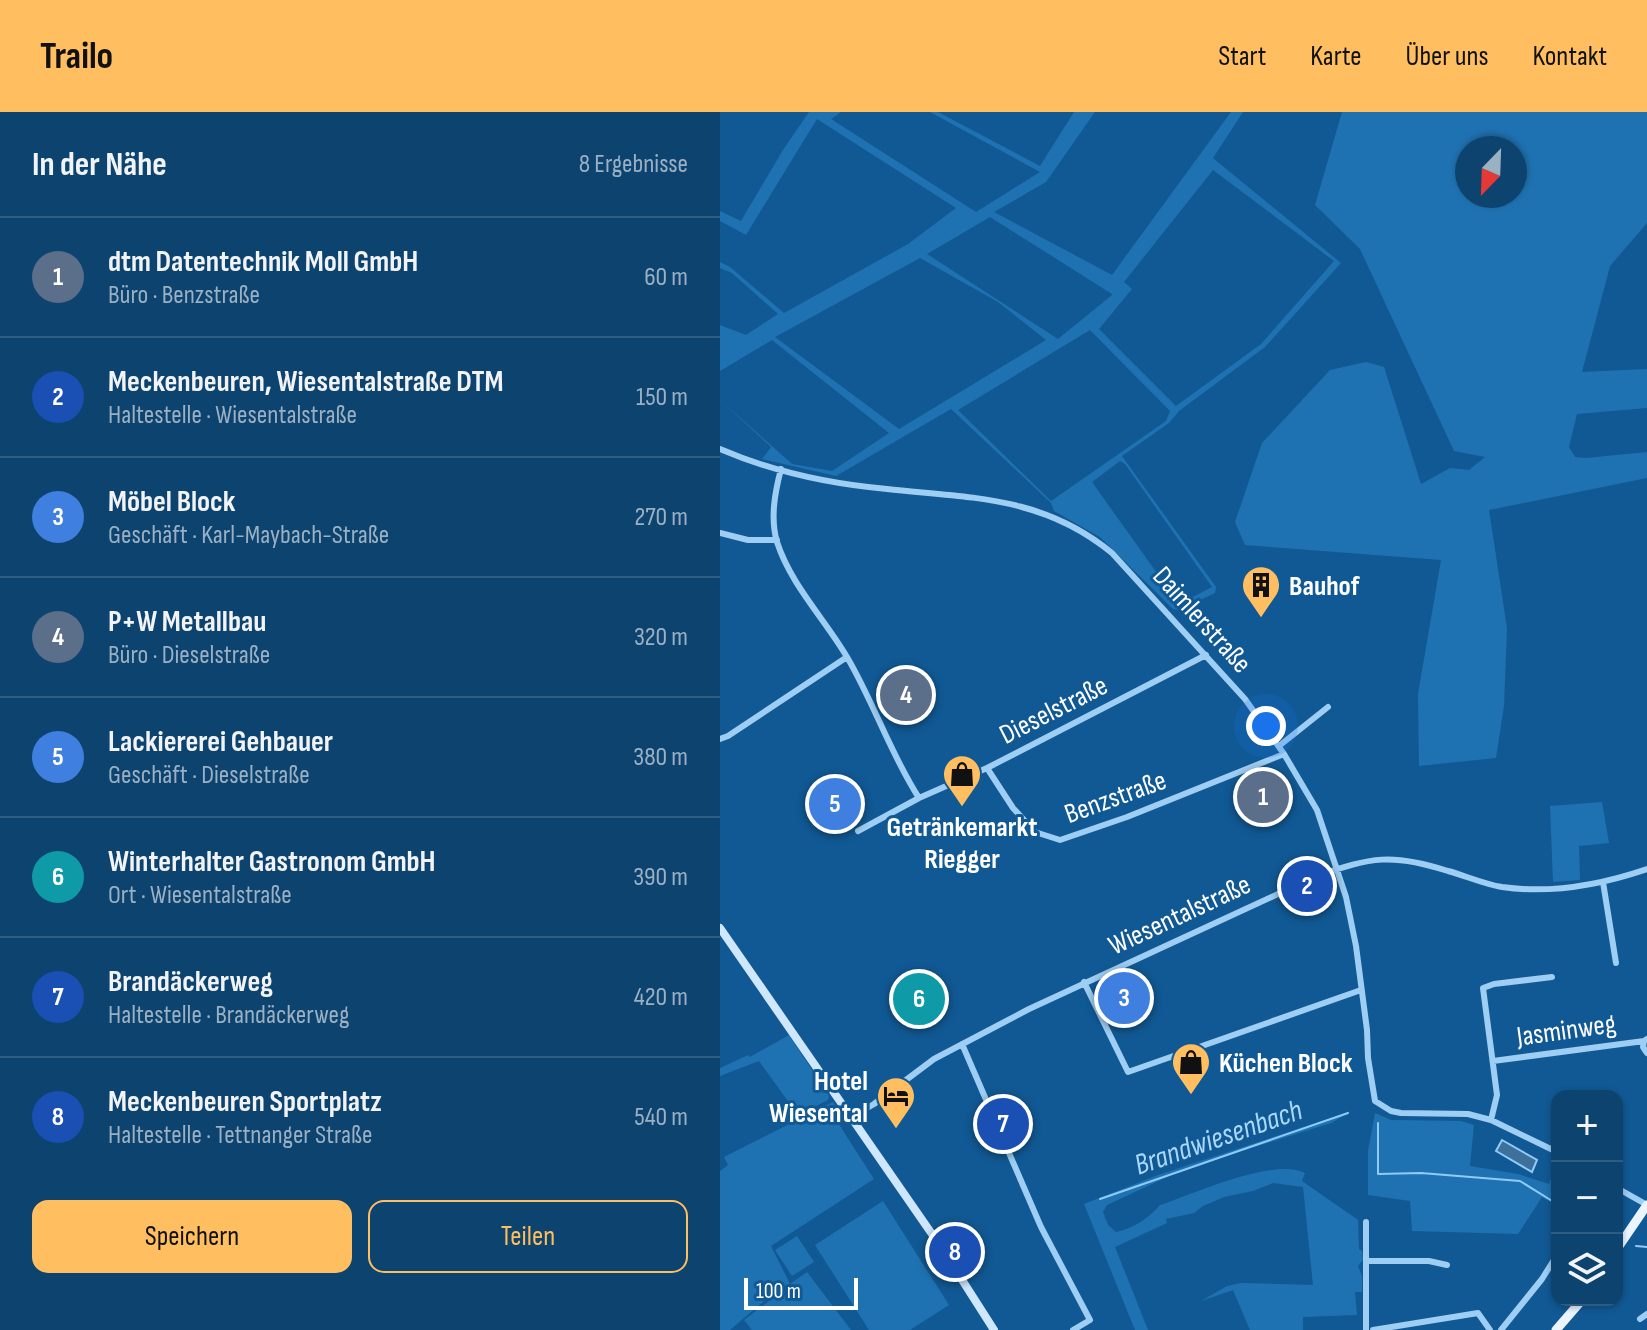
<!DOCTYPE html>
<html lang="de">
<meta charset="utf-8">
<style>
body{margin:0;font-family:"Sofia Sans Condensed",sans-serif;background:#164a74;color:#f1f3f6}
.controls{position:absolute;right:24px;bottom:24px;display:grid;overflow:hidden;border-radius:16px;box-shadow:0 2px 6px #0004}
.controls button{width:72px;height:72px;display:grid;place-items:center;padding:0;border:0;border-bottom:2px solid #2d5c82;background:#0d436f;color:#f1f3f6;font:40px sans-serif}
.compass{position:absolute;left:735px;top:24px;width:72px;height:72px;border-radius:50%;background:#0d436f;box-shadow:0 2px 6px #0004;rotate:203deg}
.scale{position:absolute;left:24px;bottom:20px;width:114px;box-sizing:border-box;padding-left:8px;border:4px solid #fff;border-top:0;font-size:22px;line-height:28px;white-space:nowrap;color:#fff;-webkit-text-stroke:6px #115994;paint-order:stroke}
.you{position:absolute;left:546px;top:614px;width:28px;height:28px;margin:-20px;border:6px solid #fff;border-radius:50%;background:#1a73e8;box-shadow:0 0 0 12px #1a73e833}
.badge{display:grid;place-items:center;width:52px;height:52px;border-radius:50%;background:#ffbf60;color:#fff;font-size:26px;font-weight:700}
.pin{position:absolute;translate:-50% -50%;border:4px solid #fff;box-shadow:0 2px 8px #0006}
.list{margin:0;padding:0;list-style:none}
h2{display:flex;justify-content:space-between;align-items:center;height:104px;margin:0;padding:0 32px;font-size:34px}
h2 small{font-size:26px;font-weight:400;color:#9ab0c3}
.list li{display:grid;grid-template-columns:52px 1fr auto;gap:24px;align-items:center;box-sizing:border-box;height:120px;padding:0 32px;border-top:2px solid #2d5c82}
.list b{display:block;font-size:30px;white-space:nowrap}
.list p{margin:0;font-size:26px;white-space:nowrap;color:#9ab0c3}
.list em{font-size:26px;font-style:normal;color:#9ab0c3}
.actions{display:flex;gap:16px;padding:24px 32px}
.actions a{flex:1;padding:18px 0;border:2px solid #ffbf60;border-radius:16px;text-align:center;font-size:28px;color:#ffbf60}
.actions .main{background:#ffbf60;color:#111}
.icon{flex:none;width:44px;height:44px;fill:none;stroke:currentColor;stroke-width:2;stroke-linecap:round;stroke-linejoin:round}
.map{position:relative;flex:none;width:927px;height:1218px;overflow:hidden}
header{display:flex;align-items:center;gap:48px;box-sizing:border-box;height:112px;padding:0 40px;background:#ffbf60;color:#111}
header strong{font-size:38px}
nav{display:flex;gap:44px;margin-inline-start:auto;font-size:28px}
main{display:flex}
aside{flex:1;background:#0d436f}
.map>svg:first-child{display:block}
.green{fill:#1f72b1;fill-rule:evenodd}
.water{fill:#3d719b;stroke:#90cbf7;stroke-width:2}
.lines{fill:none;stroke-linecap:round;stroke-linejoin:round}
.stream{stroke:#90cbf7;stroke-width:2}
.minor{stroke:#9ecef3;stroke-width:6}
.secondary{stroke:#cee7fd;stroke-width:8}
.primary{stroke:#eaf5ff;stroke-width:9}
.labels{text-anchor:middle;stroke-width:6;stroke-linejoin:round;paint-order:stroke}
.poi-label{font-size:28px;font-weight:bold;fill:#fff;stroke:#115994;text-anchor:start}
.street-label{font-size:28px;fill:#fff;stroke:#115994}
.water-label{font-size:30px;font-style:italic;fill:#aad8fa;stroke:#115994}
</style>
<header>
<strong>Trailo</strong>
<nav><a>Start</a><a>Karte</a><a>Über uns</a><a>Kontakt</a></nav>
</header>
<main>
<aside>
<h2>In der Nähe<small>8 Ergebnisse</small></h2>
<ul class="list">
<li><span class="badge" style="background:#5c6f8a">1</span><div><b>dtm Datentechnik Moll GmbH</b><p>Büro · Benzstraße</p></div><em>60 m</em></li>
<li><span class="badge" style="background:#1a4fb4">2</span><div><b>Meckenbeuren, Wiesentalstraße DTM</b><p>Haltestelle · Wiesentalstraße</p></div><em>150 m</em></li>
<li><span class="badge" style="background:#3f7fe0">3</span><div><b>Möbel Block</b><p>Geschäft · Karl-Maybach-Straße</p></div><em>270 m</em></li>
<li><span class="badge" style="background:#5c6f8a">4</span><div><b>P+W Metallbau</b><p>Büro · Dieselstraße</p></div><em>320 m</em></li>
<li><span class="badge" style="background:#3f7fe0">5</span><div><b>Lackiererei Gehbauer</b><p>Geschäft · Dieselstraße</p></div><em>380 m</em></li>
<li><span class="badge" style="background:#0f9aa8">6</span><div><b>Winterhalter Gastronom GmbH</b><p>Ort · Wiesentalstraße</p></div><em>390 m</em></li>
<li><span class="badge" style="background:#1a4fb4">7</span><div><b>Brandäckerweg</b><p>Haltestelle · Brandäckerweg</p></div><em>420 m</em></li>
<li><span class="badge" style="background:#1a4fb4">8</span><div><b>Meckenbeuren Sportplatz</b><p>Haltestelle · Tettnanger Straße</p></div><em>540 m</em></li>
</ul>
<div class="actions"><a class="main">Speichern</a><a>Teilen</a></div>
</aside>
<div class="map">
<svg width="927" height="1218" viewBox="0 0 927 1218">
<rect width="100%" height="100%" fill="#115994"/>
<path class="green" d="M 89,0 L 121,0 L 111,7 L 256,100 L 320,60 L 210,0 L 218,0 L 320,54 L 354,0 L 375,0 L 326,70 L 274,100 L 392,163 L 511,0 L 523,0 L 493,46 L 621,151 L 545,235 L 459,299 L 449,311 L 402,344 L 496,475 L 495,481 L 459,498 L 453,497 L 380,425 L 334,399 L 331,391 L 231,297 L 116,364 L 42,347 L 51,335 L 0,288 L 72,352 L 112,359 L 169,321 L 52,228 L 0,259 L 0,213 L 26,223 L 58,202 L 12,161 L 0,156 L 0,150 L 10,155 L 64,201 L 188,132 L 236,96 L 97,7 L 26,123 L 0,109 L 0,99 L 21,109 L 63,38 ZM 493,58 L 614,149 L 541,232 L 456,294 L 379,217 L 412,177 L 404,170 ZM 270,105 L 392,182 L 392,183 L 338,227 L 207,142 ZM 200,146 L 278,190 L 326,228 L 179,317 L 55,225 ZM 370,218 L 450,299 L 446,309 L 331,389 L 238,298 ZM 400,349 L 405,352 L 492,475 L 459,492 L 372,370 Z
M 622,0 L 927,0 L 927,111 L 890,154 L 862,260 L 927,257 L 927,296 L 857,302 L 849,335 L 855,345 L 866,346 L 927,340 L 927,366 L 769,398 L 787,516 L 784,594 L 776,646 L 699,654 L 698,582 L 721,448 L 525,433 L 515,410 L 542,331 L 610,258 L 646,250 L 664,255 L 701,372 L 730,356 L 749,358 L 765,345 L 734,339 L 640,137 L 595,93 ZM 747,36 L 795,36 L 795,84 L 747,84 Z
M 882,690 L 889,731 L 859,734 L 860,768 L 833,770 L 830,694 Z
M 69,923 L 109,984 L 108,988 L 78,1003 L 39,949 L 0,964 L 0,956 L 28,943 L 30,945 Z
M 113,990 L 125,1008 L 120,1014 L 154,1067 L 51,1134 L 70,1172 L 87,1160 L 131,1218 L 32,1218 L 24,1208 L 57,1183 L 57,1178 L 10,1218 L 0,1218 L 0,1059 L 8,1053 L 4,1045 Z
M 632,999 L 611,1011 L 462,1058 L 387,1093 L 383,1100 L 388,1113 L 396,1120 C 413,1117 429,1106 440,1093 C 473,1082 554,1045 585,1061 L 582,1069 L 638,1108 L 639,1137 L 642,1139 L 643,1148 L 638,1154 L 642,1164 L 642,1180 L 635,1180 L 637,1203 L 583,1205 L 583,1218 L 530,1218 L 513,1178 L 481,1189 L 507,1174 L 521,1171 L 593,1173 L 583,1075 L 553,1071 L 533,1079 L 504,1085 L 483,1094 L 474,1101 L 446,1107 L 447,1111 L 395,1135 L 428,1218 L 415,1218 L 364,1092 L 438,1063 Z
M 655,1001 L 671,1008 L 741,1009 L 754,1013 L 750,1054 L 798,1062 L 829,1072 L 836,1051 L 837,1094 L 822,1085 L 798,1122 L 692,1119 L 690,1089 L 648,1083 L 648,1039 Z
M 163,1089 L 229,1193 L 190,1218 L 149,1218 L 95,1133 Z
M 77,1124 L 94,1150 L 72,1164 L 55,1138 Z"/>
<path class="water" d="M 782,1028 L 817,1048 L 812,1060 L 776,1039 Z"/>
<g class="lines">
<path class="stream" d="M 658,1011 L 658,1062 L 701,1061 L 800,1069 L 837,1092
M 380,1087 L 628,1001
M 916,1134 L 927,1135"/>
<path class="minor" d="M 0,337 C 51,359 111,372 167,377 C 251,386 323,384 392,441 L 525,587 L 564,642 L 597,698 L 626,785 L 636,834 L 647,918 L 648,946 L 655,989 L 671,999 L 681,1001 L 748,1002 L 771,1008 L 837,1040
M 61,357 C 55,380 50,406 57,430 C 71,473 104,506 127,545 C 154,591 170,641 199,686 L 267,656 L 486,543
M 0,421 L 28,428 L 57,428
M 0,627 L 8,624 L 127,545
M 559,634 L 608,595
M 267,656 L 293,696 L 315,720 L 340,728 L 407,705 L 564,642
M 138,719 L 199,686
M 883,770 L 896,851
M 364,870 L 408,960 L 641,878
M 924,929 L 923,935 L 927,941
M 242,932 L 321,1115 L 370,1208 L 353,1218
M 773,949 L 924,929 L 927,927
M 132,1005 L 154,992 L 214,947 L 309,897 L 597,764 C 652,745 672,741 728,759 C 746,764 764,772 782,775 C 831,782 880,773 927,757
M 771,1008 L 777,983 L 763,876 L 774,872 L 832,865
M 897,1076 L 927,1093
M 646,1110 L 646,1218
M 646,1149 L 709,1149 L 727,1153
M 920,1207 L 927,1202
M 653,1218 L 758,1201 L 770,1218
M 781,1218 L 822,1167 L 837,1143"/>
<path class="secondary" d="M 0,816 L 223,1138 L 274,1218"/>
<path class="primary" d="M 897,1137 L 927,1093
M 836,1218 L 862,1188"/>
</g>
<defs>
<symbol id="building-pin" viewBox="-11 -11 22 30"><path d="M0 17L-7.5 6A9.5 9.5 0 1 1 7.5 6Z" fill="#ffbf60" stroke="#115994"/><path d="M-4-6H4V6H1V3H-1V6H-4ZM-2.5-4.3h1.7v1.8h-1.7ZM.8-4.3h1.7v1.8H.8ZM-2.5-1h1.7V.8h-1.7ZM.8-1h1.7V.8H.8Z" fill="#111"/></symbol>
<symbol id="shop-pin" viewBox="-11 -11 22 30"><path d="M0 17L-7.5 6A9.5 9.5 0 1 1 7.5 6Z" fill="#ffbf60" stroke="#115994"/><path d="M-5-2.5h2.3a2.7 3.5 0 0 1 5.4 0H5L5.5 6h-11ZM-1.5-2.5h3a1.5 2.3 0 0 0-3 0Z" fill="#111"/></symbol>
<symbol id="hotel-pin" viewBox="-11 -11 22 30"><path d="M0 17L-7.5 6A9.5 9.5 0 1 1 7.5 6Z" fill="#ffbf60" stroke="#115994"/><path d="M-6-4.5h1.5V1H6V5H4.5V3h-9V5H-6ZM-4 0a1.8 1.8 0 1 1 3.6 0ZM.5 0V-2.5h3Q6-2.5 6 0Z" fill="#111"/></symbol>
</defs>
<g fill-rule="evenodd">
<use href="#building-pin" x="519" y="451" width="44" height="60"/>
<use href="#shop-pin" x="220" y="640" width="44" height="60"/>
<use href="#shop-pin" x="449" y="928" width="44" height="60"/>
<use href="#hotel-pin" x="154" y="962" width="44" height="60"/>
</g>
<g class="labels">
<g class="poi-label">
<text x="569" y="483">Bauhof</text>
<text x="242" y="724" text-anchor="middle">Getränkemarkt<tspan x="242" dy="32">Riegger</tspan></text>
<text x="499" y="960">Küchen Block</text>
<text x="148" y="978" text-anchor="end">Hotel<tspan x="148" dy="32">Wiesental</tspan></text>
</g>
<g class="street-label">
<text transform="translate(483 507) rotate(48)" y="10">Daimlerstraße</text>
<text transform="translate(333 597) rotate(-27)" y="10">Dieselstraße</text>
<text transform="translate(395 684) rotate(-20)" y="10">Benzstraße</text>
<text transform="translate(459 802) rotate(-25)" y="10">Wiesentalstraße</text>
<text transform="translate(846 917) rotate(-8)" y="10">Jasminweg</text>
</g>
<g class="water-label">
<text transform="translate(498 1025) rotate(-19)" y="10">Brandwiesenbach</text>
</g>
</g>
</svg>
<div class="controls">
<button>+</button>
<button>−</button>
<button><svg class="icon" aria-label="layers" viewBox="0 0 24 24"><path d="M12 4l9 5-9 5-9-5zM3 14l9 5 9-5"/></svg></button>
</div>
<svg class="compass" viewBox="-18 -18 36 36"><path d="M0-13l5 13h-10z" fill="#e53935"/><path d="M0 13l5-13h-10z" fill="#9ab0c3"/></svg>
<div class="scale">100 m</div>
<div class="you"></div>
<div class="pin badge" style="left:543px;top:685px;background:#5c6f8a">1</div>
<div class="pin badge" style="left:587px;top:774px;background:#1a4fb4">2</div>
<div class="pin badge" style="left:404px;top:886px;background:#3f7fe0">3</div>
<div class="pin badge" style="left:186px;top:583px;background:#5c6f8a">4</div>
<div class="pin badge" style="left:115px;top:692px;background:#3f7fe0">5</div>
<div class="pin badge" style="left:199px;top:887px;background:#0f9aa8">6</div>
<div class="pin badge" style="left:283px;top:1012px;background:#1a4fb4">7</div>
<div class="pin badge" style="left:235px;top:1140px;background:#1a4fb4">8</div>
</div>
</main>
